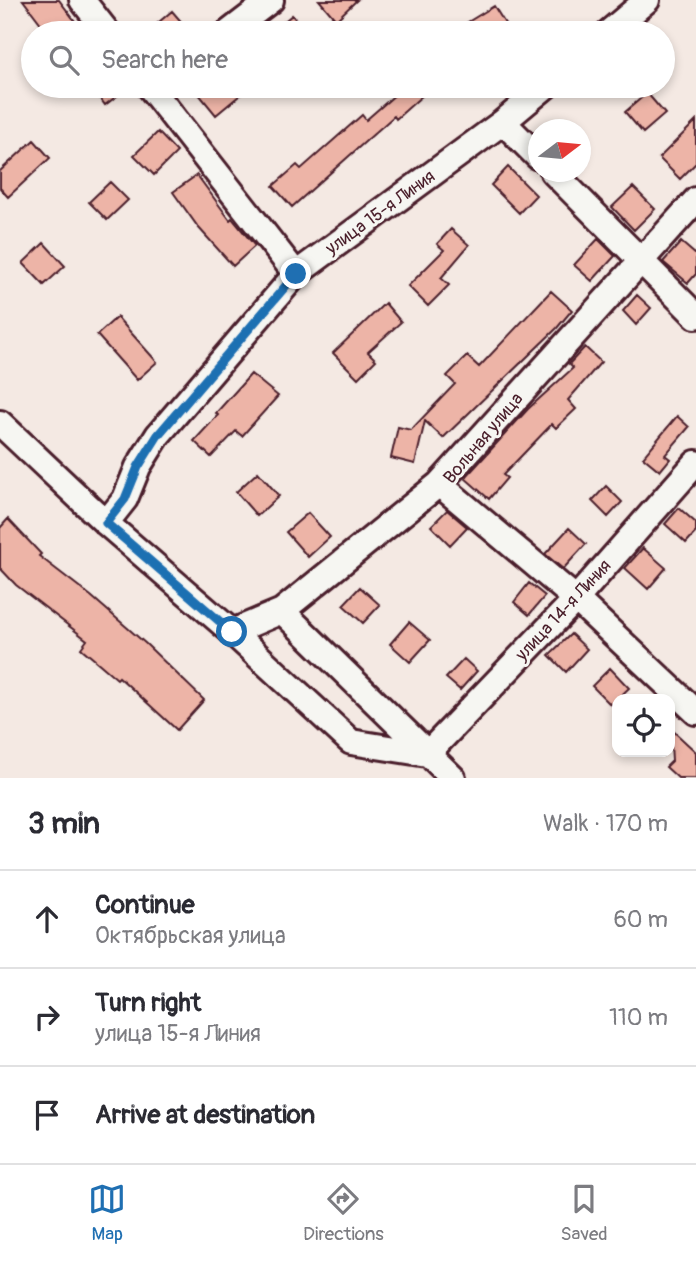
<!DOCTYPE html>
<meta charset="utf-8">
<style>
body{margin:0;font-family:Pangolin,sans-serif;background:#f7f7f7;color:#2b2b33}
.controls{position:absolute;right:21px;bottom:21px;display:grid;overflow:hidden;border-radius:14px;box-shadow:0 4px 10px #0003}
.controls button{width:63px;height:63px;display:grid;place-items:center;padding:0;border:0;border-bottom:2px solid #e1e1e2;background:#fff;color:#2b2b33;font:35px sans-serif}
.compass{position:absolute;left:528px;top:119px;width:63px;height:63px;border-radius:50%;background:#fff;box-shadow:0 4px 10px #0003;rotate:74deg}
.stop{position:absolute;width:21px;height:21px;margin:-16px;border:5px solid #1f6fb2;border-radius:50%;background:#fff}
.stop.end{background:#1f6fb2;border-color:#fff;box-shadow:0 2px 7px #0008}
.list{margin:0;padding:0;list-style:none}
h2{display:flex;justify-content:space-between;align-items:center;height:91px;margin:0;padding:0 28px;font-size:30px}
h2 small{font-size:23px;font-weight:400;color:#7c7c81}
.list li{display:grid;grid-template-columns:46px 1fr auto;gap:21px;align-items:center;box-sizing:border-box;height:98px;padding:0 28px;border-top:2px solid #e1e1e2}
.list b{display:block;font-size:26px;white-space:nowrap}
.list p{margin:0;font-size:23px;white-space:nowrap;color:#7c7c81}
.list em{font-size:23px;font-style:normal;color:#7c7c81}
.icon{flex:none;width:38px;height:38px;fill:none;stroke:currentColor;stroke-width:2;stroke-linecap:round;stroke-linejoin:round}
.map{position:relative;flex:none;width:696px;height:778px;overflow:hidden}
.search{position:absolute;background:#fff;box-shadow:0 4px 10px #0003;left:21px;right:21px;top:21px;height:77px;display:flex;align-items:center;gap:18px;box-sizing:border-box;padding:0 24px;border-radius:38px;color:#7c7c81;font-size:26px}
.sheet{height:385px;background:#fff}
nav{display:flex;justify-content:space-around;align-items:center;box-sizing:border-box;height:98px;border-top:2px solid #e1e1e2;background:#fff;font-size:19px;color:#7c7c81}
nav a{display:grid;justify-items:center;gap:4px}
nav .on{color:#1f6fb2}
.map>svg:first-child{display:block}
.building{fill:#edb4a7;stroke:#4a1f2b;stroke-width:2}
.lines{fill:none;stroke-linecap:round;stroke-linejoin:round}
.minor-casing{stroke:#4a1f2b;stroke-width:30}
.minor{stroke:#f6f6f2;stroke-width:24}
.route{stroke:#1f6fb2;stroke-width:9}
.labels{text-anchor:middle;stroke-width:6;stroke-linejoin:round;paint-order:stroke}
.street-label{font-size:18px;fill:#4a1f2b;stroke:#f6f6f2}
</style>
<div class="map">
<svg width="696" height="778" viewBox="0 0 696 778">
<rect width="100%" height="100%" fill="#f4e9e3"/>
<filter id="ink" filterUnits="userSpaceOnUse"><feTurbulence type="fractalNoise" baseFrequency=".0143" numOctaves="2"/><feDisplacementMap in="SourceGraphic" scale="14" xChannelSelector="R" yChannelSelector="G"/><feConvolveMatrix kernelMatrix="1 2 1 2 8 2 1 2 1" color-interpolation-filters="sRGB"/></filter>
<g filter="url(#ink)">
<path class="building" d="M 23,0 L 59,0 L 84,33 L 48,33 Z
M 319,0 L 357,0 L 336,20 Z
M 494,6 L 507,27 L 497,33 L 450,33 Z
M 172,11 L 191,33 L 146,33 Z
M 292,15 L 307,33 L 270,33 Z
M 91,86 L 130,86 L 105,105 Z
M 207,86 L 251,86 L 216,115 L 198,93 Z
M 405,86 L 433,86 L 396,119 L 394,116 L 292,207 L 273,186 L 297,165 L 301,169 L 362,115 L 366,120 Z
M 647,93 L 665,114 L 643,133 L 625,112 Z
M 696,121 L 696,163 L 680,179 L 659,158 Z
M 158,132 L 177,152 L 154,175 L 134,155 Z
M 34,140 L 50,158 L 8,197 L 0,188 L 0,171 Z
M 508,167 L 536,195 L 519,213 L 491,185 Z
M 197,175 L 230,220 L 232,218 L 255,246 L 233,266 L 198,227 L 173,192 Z
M 110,182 L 128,200 L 107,220 L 89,202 Z
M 633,187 L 655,209 L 634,230 L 612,207 Z
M 451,229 L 469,245 L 441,278 L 449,285 L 428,306 L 408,286 L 444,250 L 437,244 Z
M 598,239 L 615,256 L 592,281 L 574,265 Z
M 681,242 L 696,255 L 696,274 L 688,283 L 663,262 Z
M 44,243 L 65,266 L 44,285 L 23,263 Z
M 551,291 L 572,310 L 557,328 L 443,438 L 425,421 L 415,464 L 391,458 L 398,427 L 411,430 L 455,384 L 447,376 L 467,356 L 479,367 Z
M 637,295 L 651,308 L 636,325 L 623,311 Z
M 385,303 L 401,322 L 368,352 L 376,360 L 358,378 L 333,353 Z
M 117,317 L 157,362 L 137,380 L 97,335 Z
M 585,347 L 601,362 L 568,400 L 576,409 L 556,428 L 552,424 L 503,475 L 507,478 L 489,499 L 465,478 L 528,409 L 573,368 L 569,364 Z
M 251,374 L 278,396 L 242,436 L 236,431 L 211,457 L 194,441 L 218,415 L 216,413 Z
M 677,416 L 689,427 L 665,455 L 670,459 L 660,471 L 643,457 Z
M 258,472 L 279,496 L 257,516 L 236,492 Z
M 606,486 L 622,502 L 608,517 L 592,501 Z
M 679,508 L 696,523 L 696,532 L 686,543 L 665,524 Z
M 447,510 L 467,527 L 450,545 L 431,526 Z
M 308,513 L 330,537 L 308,557 L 286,532 Z
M 8,519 L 41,554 L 39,556 L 91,596 L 146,644 L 204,700 L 177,730 L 119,677 L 117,679 L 81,648 L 87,640 L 16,585 L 0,568 L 0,528 Z
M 569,528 L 586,544 L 563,569 L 545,554 Z
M 643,548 L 666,568 L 648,589 L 625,568 Z
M 529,583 L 545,596 L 529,615 L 514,602 Z
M 360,587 L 380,605 L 363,623 L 343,605 Z
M 409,622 L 430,640 L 410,662 L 390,644 Z
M 571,634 L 587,649 L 566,672 L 549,655 Z
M 464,659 L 477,671 L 460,690 L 446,678 Z
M 610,668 L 629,688 L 611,705 L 592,686 Z
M 670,728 L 696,752 L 696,778 L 678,778 L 666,767 L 672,761 Z"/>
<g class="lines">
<defs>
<path id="minor" d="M 82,0 L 108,33
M 228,33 L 271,0
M 608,33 L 647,0
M 149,86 L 296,274
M 503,122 L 538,157
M 553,172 L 696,316
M 696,200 L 439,484 L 576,599 L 696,712
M 0,423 L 106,523 L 232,632 L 351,742 L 427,754
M 106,523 L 125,499 L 138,467 L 158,435 L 296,274 L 503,122 L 546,86
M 282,611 L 453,778
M 232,632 L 282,611 L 439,484
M 427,754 L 576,599 L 696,463"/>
</defs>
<use href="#minor" class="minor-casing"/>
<use href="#minor" class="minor"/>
</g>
</g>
<g class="lines" filter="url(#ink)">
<path class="route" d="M 232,632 L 106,523 L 125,499 L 138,467 L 158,435 L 296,274"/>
</g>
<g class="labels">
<g class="street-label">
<text transform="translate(380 212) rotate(-36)" y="6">улица 15-я Линия</text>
<text transform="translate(483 438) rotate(-50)" y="6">Вольная улица</text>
<text transform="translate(563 610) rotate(-47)" y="6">улица 14-я Линия</text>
</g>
</g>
</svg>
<div class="controls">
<button><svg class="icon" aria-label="locate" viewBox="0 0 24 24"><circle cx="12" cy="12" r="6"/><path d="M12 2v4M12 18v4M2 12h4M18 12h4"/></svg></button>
</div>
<svg class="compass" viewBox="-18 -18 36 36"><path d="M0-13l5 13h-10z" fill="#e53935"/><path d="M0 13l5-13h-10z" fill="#7c7c81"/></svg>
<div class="stop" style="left:232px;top:632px"></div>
<div class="stop end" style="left:296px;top:274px"></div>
<div class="search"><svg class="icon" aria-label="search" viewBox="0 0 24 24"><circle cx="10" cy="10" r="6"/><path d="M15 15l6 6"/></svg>Search here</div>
</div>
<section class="sheet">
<h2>3 min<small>Walk · 170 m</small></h2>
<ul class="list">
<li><svg class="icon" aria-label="ahead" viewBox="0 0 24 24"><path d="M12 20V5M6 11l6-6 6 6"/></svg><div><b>Continue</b><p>Октябрьская улица</p></div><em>60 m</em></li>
<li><svg class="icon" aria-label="right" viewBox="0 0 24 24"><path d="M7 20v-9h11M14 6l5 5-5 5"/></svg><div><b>Turn right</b><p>улица 15-я Линия</p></div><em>110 m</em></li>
<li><svg class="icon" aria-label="arrive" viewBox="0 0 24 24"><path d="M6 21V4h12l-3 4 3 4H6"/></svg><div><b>Arrive at destination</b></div></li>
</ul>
</section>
<nav>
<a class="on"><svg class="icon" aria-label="map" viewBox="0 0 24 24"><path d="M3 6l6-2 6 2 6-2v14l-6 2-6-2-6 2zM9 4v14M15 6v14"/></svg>Map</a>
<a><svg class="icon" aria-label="directions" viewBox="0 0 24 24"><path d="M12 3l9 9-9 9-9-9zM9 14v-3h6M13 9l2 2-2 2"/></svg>Directions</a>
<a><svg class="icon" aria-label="saved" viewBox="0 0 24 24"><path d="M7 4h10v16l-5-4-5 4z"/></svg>Saved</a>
</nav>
